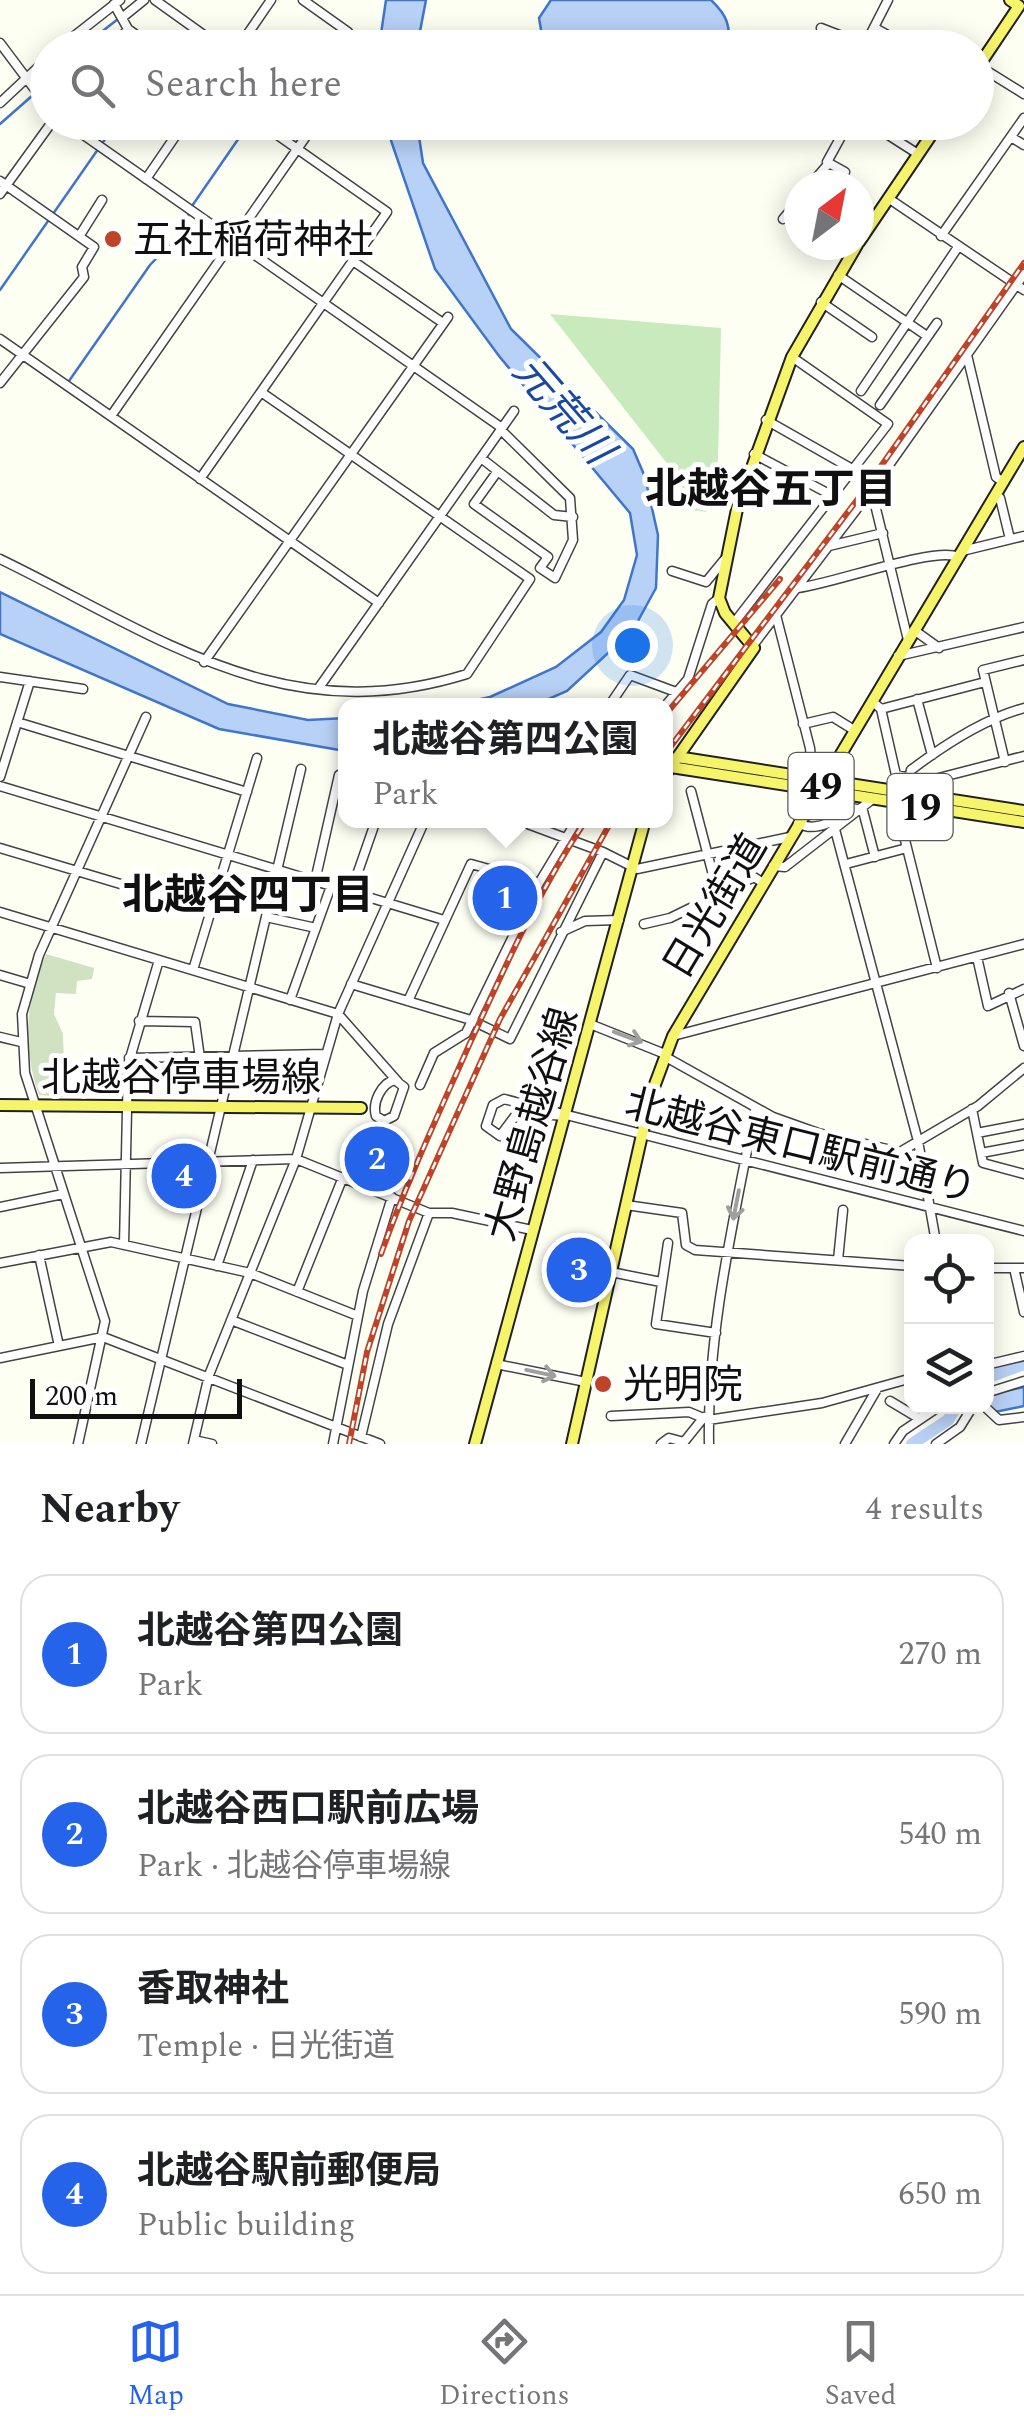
<!DOCTYPE html>
<meta charset="utf-8">
<style>
body{margin:0;font-family:Spectral,"Noto Sans JP",serif;background:#f6f6f6;color:#202124}
.controls{position:absolute;right:30px;bottom:30px;display:grid;overflow:hidden;border-radius:20px;box-shadow:0 5px 25px #0003}
.controls button{width:90px;height:90px;display:grid;place-items:center;padding:0;border:0;border-bottom:2px solid #e0e0e0;background:#fff;color:#202124;font:50px sans-serif}
.compass{position:absolute;left:784px;top:170px;width:90px;height:90px;border-radius:50%;background:#fff;box-shadow:0 5px 25px #0003;rotate:32deg}
.scale{position:absolute;left:30px;bottom:25px;width:212px;box-sizing:border-box;padding-left:10px;border:5px solid #101010;border-top:0;font-size:28px;line-height:35px;white-space:nowrap;color:#101010;-webkit-text-stroke:8px #fff;paint-order:stroke}
.you{position:absolute;left:632px;top:645px;width:35px;height:35px;margin:-25px;border:8px solid #fff;border-radius:50%;background:#1a73e8;box-shadow:0 0 0 15px #1a73e833}
.badge{display:grid;place-items:center;width:65px;height:65px;border-radius:50%;background:#2563eb;color:#fff;font-size:32px;font-weight:700}
.pin{position:absolute;translate:-50% -50%;border:5px solid #fff;box-shadow:0 2px 10px #0006}
.popup{position:absolute;left:338px;top:698px;width:335px;height:130px;box-sizing:border-box;display:grid;place-content:center;border-radius:20px;background:#fff;filter:drop-shadow(0 2px 8px #0005);font-size:32px;white-space:nowrap;color:#757577}
.popup b{font-size:38px;color:#202124}
.popup::after{content:'';position:absolute;left:50%;top:100%;margin-left:-20px;border:20px solid transparent;border-top-color:#fff}
.list{margin:0;padding:0;list-style:none}
h2{display:flex;justify-content:space-between;align-items:center;height:130px;margin:0;padding:0 40px;font-size:42px}
h2 small{font-size:32px;font-weight:400;color:#757577}
.list li{display:grid;grid-template-columns:65px 1fr auto;gap:30px;align-items:center;box-sizing:border-box;height:160px;margin:0 20px 20px;padding:0 20px;border:2px solid #e0e0e0;border-radius:30px}
.list b{display:block;font-size:38px;white-space:nowrap}
.list p{margin:0;font-size:32px;white-space:nowrap;color:#757577}
.list em{font-size:32px;font-style:normal;color:#757577}
.icon{flex:none;width:55px;height:55px;fill:none;stroke:currentColor;stroke-width:2;stroke-linecap:round;stroke-linejoin:round}
.map{position:relative;flex:none;width:1024px;height:1444px;overflow:hidden}
.search{position:absolute;background:#fff;box-shadow:0 5px 25px #0003;left:30px;right:30px;top:30px;height:110px;display:flex;align-items:center;gap:25px;box-sizing:border-box;padding:0 35px;border-radius:55px;color:#757577;font-size:38px}
.sheet{height:850px;background:#fff}
nav{display:flex;justify-content:space-around;align-items:center;box-sizing:border-box;height:140px;border-top:2px solid #e0e0e0;background:#fff;font-size:28px;color:#757577}
nav a{display:grid;justify-items:center;gap:5px}
nav .on{color:#2563eb}
.map>svg:first-child{display:block}
.green{fill:#c9eabc}
.cemetery{fill:#d1e2c3}
.water{fill:#b8d1f6;stroke:#4075cc;stroke-width:2.5}
.lines{fill:none;stroke-linecap:round;stroke-linejoin:round}
.stream{stroke:#4075cc;stroke-width:2.5}
.river{stroke:#b8d1f6;stroke-width:12}
.minor-casing{stroke:#434343;stroke-width:11}
.major-casing{stroke:#212121;stroke-width:14}
.minor{stroke:#fff;stroke-width:8}
.major{stroke:#f6f46b;stroke-width:10}
.rail-casing{stroke:#bf4329;stroke-width:6}
.rail{stroke:#fff;stroke-width:2.5;stroke-dasharray:8;stroke-linecap:butt}
.oneway{stroke:#9f9f9f}
.poi-dot{fill:#bf4329;stroke:#fff;stroke-width:4}
.labels{text-anchor:middle;stroke-width:10;stroke-linejoin:round;paint-order:stroke}
.shield{fill:#fff;stroke:#585858;stroke-width:2.5}
.shield-label{font-size:38px;font-weight:bold;fill:#101010}
.poi-label{font-size:40px;fill:#101010;stroke:#fff;text-anchor:start}
.street-label{font-size:40px;fill:#101010;stroke:#fff}
.water-label{font-size:42px;font-style:italic;fill:#1947a1;stroke:#fff}
.neighbourhood-label{font-size:42px;font-weight:bold;fill:#101010;stroke:#fff}
</style>
<div class="map">
<svg width="1024" height="1444" viewBox="0 0 1024 1444">
<rect width="100%" height="100%" fill="#fefff3"/>
<path class="green" d="M 281,123 L 314,123 L 297,148 L 274,132 Z
M 550,314 L 721,328 L 718,460 L 706,512 L 686,509 L 680,480 Z
M 496,875 L 532,886 L 515,922 L 479,910 Z"/>
<path class="cemetery" d="M 46,954 L 94,968 L 92,979 L 77,981 L 76,994 L 56,993 L 54,1014 L 63,1034 L 65,1097 L 39,1095 C 22,1047 25,1000 46,954 Z"/>
<path class="water" d="M 386,0 L 426,0 L 417,47 L 379,47 Z
M 551,0 L 711,0 C 727,15 731,26 728,47 L 544,47 L 539,18 Z
M 385,123 L 417,123 L 423,163 L 511,329 L 633,449 L 645,477 L 658,535 L 656,588 L 633,630 L 567,691 L 535,705 L 454,705 L 490,697 L 556,667 L 601,632 L 624,600 L 637,555 L 630,513 L 499,356 L 435,269 Z
M 0,592 L 228,704 L 308,720 L 345,718 L 345,751 L 219,729 L 0,634 Z
M 1024,1387 L 1024,1406 L 995,1412 L 987,1405 L 991,1394 Z"/>
<g class="lines">
<path class="stream" d="M 81,48 L 118,19
M 38,89 L 48,80
M 0,124 L 33,95
M 0,290 L 117,122
M 69,381 L 150,265 L 182,231 L 192,206 L 250,122"/>
<path class="river" d="M 986,1378 L 1024,1364
M 912,1444 L 948,1420 L 957,1406"/>
<defs>
<path id="minor" d="M 155,0 L 222,48
M 303,0 L 348,32
M 123,17 L 144,0
M 821,28 L 865,45 L 888,0
M 875,28 L 911,48
M 128,29 L 154,48
M 245,37 L 259,48
M 0,43 L 48,107
M 59,48 L 120,0
M 113,48 L 128,29 L 114,4
M 238,48 L 271,0
M 979,66 L 1024,94
M 0,103 L 48,58
M 65,122 L 502,428
M 868,122 L 918,154
M 1011,137 L 1024,145
M 845,172 L 827,162 L 849,122
M 146,179 L 185,122
M 0,181 L 94,247 L 82,267 L 84,277 L 0,383
M 810,185 L 829,163
M 0,194 L 52,122
M 888,198 L 1024,290
M 783,219 L 799,200
M 80,235 L 102,200
M 941,236 L 1024,118
M 353,261 L 443,323
M 838,275 L 927,336
M 821,302 L 872,337
M 0,339 L 379,603
M 967,355 L 996,477 L 1003,482
M 861,391 L 958,247
M 880,405 L 937,323
M 111,416 L 316,122
M 766,420 L 854,470 L 870,484 L 908,640
M 754,454 L 833,496
M 481,458 L 554,515 L 573,517
M 497,472 L 474,504 L 548,557 L 540,568 L 555,578 L 573,540 L 570,498 L 501,430
M 200,479 L 387,212 L 259,122
M 996,495 L 1000,498 L 1010,539
M 829,546 L 883,533
M 962,551 L 1024,536
M 0,559 C 157,635 282,732 467,674 L 530,579 L 261,392
M 672,571 L 706,582 L 724,560
M 798,588 C 832,584 935,546 958,557
M 776,615 L 810,748 L 813,779
M 734,623 L 888,424 L 792,357
M 914,630 L 939,648
M 754,644 L 872,489 L 1024,274
M 898,656 L 1024,627
M 204,662 L 448,317
M 0,677 L 83,689
M 318,689 L 514,411
M 917,699 L 932,755
M 872,701 L 881,709 L 896,775 L 927,781 L 1024,756
M 609,706 L 630,675 L 676,692
M 665,706 L 688,679 L 712,604 L 719,598
M 881,709 L 985,682
M 17,722 L 247,792
M 803,724 L 833,717 L 854,730
M 1005,762 L 983,670 L 1024,660
M 0,777 L 30,681
M 0,786 L 444,920
M 691,791 L 718,894
M 906,793 L 911,770 C 944,745 983,719 1024,708
M 896,804 L 937,968
M 862,807 L 875,857
M 517,820 L 603,852
M 833,822 L 918,1141 L 936,1242
M 798,823 C 816,834 838,819 852,808 L 860,810
M 0,848 L 211,911
M 846,864 L 907,848
M 773,866 L 785,867 L 874,798
M 315,881 L 339,775 L 345,772
M 351,892 L 376,820
M 0,912 L 338,1014 L 398,1082
M 266,917 L 316,928
M 644,924 L 670,918 L 754,877 L 763,883
M 561,932 L 585,921 L 619,920
M 977,957 L 988,1006 L 1024,989
M 193,970 L 257,758
M 0,975 L 27,983
M 351,984 L 471,1020 L 510,1039 L 603,852 L 637,869 L 790,837
M 1009,993 L 1024,1046
M 290,1000 L 331,886
M 408,1001 L 471,864 L 539,883
M 139,1021 L 195,1022 L 200,1058
M 590,1024 L 665,1054
M 673,1036 L 1024,944
M 0,1037 L 21,1042
M 664,1056 L 773,1117 L 818,1133 L 900,1152 L 978,1106 L 1024,1068
M 129,1058 L 325,1054
M 395,1080 L 404,1087 L 394,1116 L 384,1121 L 376,1116 C 372,1103 381,1083 395,1080 Z
M 420,1085 L 434,1053 L 466,1033 L 539,883 L 577,820
M 972,1109 L 983,1163 L 1024,1174
M 564,1116 L 518,1112 L 500,1136 L 486,1126 L 493,1105 L 504,1099 L 1024,1231
M 977,1133 L 1024,1124
M 981,1153 L 1024,1145
M 0,1168 L 296,1159 L 429,1213 L 452,1213 L 532,1230
M 626,1205 L 682,1213 L 686,1245 L 695,1250 L 912,1266
M 0,1207 L 63,1194
M 668,1243 L 656,1324 L 716,1333
M 124,1245 L 128,1065 L 159,960
M 39,1255 L 59,1346
M 838,1260 L 843,1210
M 0,1263 L 111,1242 L 250,1273 L 358,1316
M 217,1266 L 253,1160
M 986,1268 L 1024,1268
M 1014,1268 L 1024,1312
M 611,1272 L 661,1282
M 297,1292 L 343,1177
M 231,1320 L 348,1365
M 0,1358 L 103,1337 L 380,1444
M 496,1364 L 586,1382
M 986,1365 L 1024,1356
M 986,1393 L 1024,1381
M 890,1401 L 920,1419
M 984,1406 L 999,1420 L 1024,1417
M 611,1416 L 689,1412 L 708,1420 L 822,1403 L 912,1378
M 361,1437 L 388,1324 L 429,1213
M 194,1440 L 212,1444
M 78,1444 L 105,1321 L 25,1073 L 22,1014 L 39,955 L 146,717
M 141,1444 L 301,769
M 193,1444 L 209,1375 L 296,1159 L 338,1014 L 425,820
M 333,1444 L 363,1291 L 392,1197
M 661,1444 L 669,1438 L 684,1442 L 704,1417
M 709,1444 C 707,1332 734,1220 755,1110
M 845,1444 L 877,1389
M 894,1444 L 903,1431 L 940,1406
M 936,1444 L 960,1427 L 973,1406"/>
<path id="major" d="M 976,70 L 1019,6 L 1010,0
M 859,242 L 940,122
M 677,757 L 1024,811
M 671,767 L 1024,822
M 665,775 L 754,648 L 725,613 L 719,598 L 737,509 L 792,357 L 857,245
M 0,1105 L 361,1108
M 475,1444 L 645,820
M 572,1444 L 651,1095 L 673,1036 L 1024,447"/>
</defs>
<use href="#minor" class="minor-casing"/>
<use href="#major" class="major-casing"/>
<use href="#minor" class="minor"/>
<use href="#major" class="major"/>
<defs>
<path id="rail" d="M 665,715 L 780,579
M 665,754 L 860,496 L 1024,263
M 381,1254 C 407,1181 439,1113 470,1043 C 505,967 539,890 586,820
M 349,1444 L 367,1352 L 409,1221 L 500,1019 L 612,820"/>
</defs>
<use href="#rail" class="rail-casing"/>
<use href="#rail" class="rail"/>
</g>
<defs><path id="oneway-shaft" d="M-6 0H5M1.5-3L5.5 0L1.5 3" fill="none" stroke-width="1.6" stroke-linecap="round" stroke-linejoin="round" transform="scale(2.5)"/></defs>
<g class="oneway">
<use href="#oneway-shaft" transform="translate(628 1037) rotate(20)"/>
<use href="#oneway-shaft" transform="translate(736 1205) rotate(101)"/>
<use href="#oneway-shaft" transform="translate(541 1373) rotate(12)"/>
</g>
<g class="poi-dot">
<circle cx="113" cy="239" r="10"/>
<circle cx="603" cy="1384" r="10"/>
</g>
<g class="labels">
<g class="shield">
<rect x="788.5" y="753" width="65" height="66" rx="8"/>
<rect x="887.5" y="774" width="65" height="66" rx="8"/>
</g>
<g class="shield-label">
<text x="821" y="799">49</text>
<text x="920" y="820">19</text>
</g>
<g class="poi-label">
<text x="133" y="253">五社稲荷神社</text>
<text x="623" y="1398">光明院</text>
</g>
<g class="street-label">
<text transform="translate(714 906) rotate(-59)" y="14">日光街道</text>
<text x="181" y="1091">北越谷停車場線</text>
<text transform="translate(531 1124) rotate(-74)" y="14">大野島越谷線</text>
<text transform="translate(801 1145) rotate(14)" y="14">北越谷東口駅前通り</text>
</g>
<g class="water-label">
<text transform="translate(564 409) rotate(49)" y="15">元荒川</text>
</g>
<g class="neighbourhood-label">
<text x="771" y="503">北越谷五丁目</text>
<text x="248" y="909">北越谷四丁目</text>
</g>
</g>
</svg>
<div class="controls">
<button><svg class="icon" aria-label="locate" viewBox="0 0 24 24"><circle cx="12" cy="12" r="6"/><path d="M12 2v4M12 18v4M2 12h4M18 12h4"/></svg></button>
<button><svg class="icon" aria-label="layers" viewBox="0 0 24 24"><path d="M12 4l9 5-9 5-9-5zM3 14l9 5 9-5"/></svg></button>
</div>
<svg class="compass" viewBox="-18 -18 36 36"><path d="M0-13l5 13h-10z" fill="#e53935"/><path d="M0 13l5-13h-10z" fill="#757577"/></svg>
<div class="scale">200 m</div>
<div class="you"></div>
<div class="pin badge" style="left:505px;top:898px">1</div>
<div class="popup"><b>北越谷第四公園</b>Park</div>
<div class="pin badge" style="left:377px;top:1159px">2</div>
<div class="pin badge" style="left:579px;top:1270px">3</div>
<div class="pin badge" style="left:184px;top:1176px">4</div>
<div class="search"><svg class="icon" aria-label="search" viewBox="0 0 24 24"><circle cx="10" cy="10" r="6"/><path d="M15 15l6 6"/></svg>Search here</div>
</div>
<section class="sheet">
<h2>Nearby<small>4 results</small></h2>
<ul class="list">
<li><span class="badge">1</span><div><b>北越谷第四公園</b><p>Park</p></div><em>270 m</em></li>
<li><span class="badge">2</span><div><b>北越谷西口駅前広場</b><p>Park · 北越谷停車場線</p></div><em>540 m</em></li>
<li><span class="badge">3</span><div><b>香取神社</b><p>Temple · 日光街道</p></div><em>590 m</em></li>
<li><span class="badge">4</span><div><b>北越谷駅前郵便局</b><p>Public building</p></div><em>650 m</em></li>
</ul>
</section>
<nav>
<a class="on"><svg class="icon" aria-label="map" viewBox="0 0 24 24"><path d="M3 6l6-2 6 2 6-2v14l-6 2-6-2-6 2zM9 4v14M15 6v14"/></svg>Map</a>
<a><svg class="icon" aria-label="directions" viewBox="0 0 24 24"><path d="M12 3l9 9-9 9-9-9zM9 14v-3h6M13 9l2 2-2 2"/></svg>Directions</a>
<a><svg class="icon" aria-label="saved" viewBox="0 0 24 24"><path d="M7 4h10v16l-5-4-5 4z"/></svg>Saved</a>
</nav>
